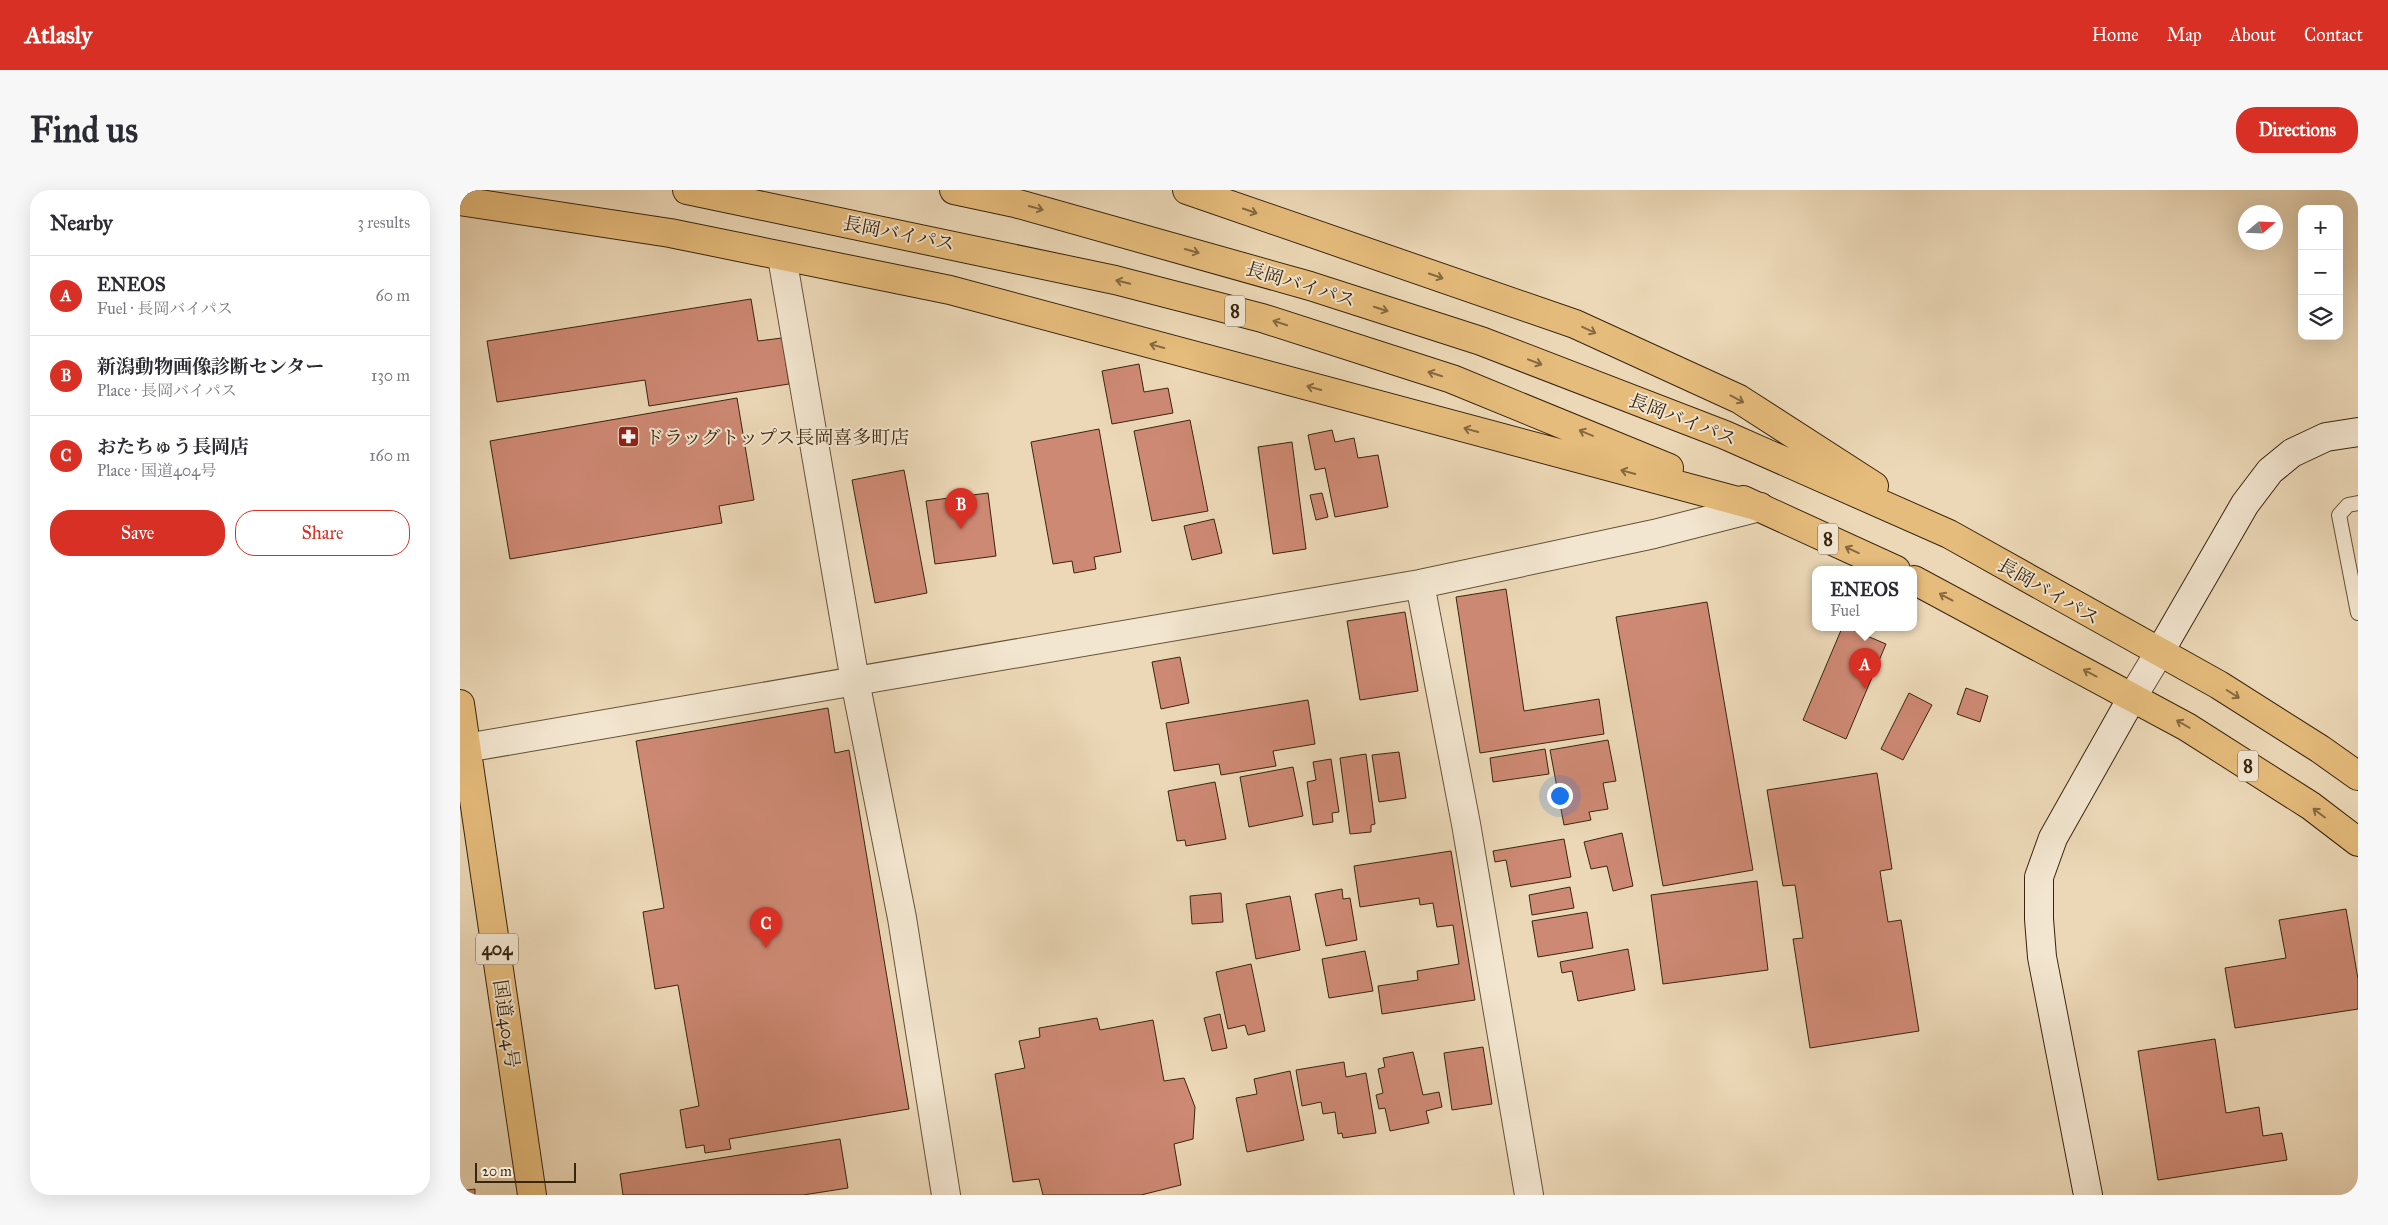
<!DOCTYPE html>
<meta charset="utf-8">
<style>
body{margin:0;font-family:"IM FELL Great Primer","Noto Serif JP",serif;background:#f7f7f7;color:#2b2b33}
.controls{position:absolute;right:15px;top:15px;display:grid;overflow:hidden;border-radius:10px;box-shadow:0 5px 20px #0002}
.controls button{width:45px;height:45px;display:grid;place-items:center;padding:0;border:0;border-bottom:1px solid #e1e1e2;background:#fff;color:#2b2b33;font:25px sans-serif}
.compass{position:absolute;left:1778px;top:15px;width:45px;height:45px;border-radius:50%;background:#fff;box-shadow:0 5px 20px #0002;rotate:71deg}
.scale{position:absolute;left:15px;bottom:12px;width:101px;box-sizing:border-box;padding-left:5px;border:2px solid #38250e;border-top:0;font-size:14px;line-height:18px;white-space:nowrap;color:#38250e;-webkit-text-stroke:4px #f3e6d0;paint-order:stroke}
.you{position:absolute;left:1099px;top:605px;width:18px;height:18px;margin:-12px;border:4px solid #fff;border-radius:50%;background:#1a73e8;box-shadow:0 0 0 8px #1a73e833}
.badge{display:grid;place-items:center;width:32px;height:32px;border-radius:50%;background:#d93025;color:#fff;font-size:16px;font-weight:700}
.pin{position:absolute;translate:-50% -41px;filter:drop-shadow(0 1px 2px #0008)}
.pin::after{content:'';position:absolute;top:26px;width:18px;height:15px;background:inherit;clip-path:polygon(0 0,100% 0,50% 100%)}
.popup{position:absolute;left:1352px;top:376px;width:105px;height:65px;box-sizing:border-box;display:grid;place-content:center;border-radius:10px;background:#fff;filter:drop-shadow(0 1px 4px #0005);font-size:16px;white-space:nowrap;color:#7c7c81}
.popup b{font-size:19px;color:#2b2b33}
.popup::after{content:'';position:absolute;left:50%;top:100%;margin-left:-10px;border:10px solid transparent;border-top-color:#fff}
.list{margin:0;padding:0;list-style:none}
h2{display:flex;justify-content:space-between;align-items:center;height:65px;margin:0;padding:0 20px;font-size:21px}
h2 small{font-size:16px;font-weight:400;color:#7c7c81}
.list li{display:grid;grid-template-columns:32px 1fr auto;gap:15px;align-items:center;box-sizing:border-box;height:80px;padding:0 20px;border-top:1px solid #e1e1e2}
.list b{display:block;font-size:19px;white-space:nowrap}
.list p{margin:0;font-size:16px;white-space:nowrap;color:#7c7c81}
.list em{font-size:16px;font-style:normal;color:#7c7c81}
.actions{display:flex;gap:10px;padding:15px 20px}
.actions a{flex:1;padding:11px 0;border:1px solid #d93025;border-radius:20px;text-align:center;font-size:18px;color:#d93025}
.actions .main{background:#d93025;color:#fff}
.icon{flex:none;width:28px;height:28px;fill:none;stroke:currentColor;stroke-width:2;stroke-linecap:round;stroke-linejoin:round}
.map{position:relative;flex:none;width:1898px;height:1005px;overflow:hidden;border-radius:20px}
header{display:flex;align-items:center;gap:30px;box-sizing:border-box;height:70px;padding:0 25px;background:#d93025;color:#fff}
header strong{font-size:24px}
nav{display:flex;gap:28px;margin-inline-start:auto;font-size:18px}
.intro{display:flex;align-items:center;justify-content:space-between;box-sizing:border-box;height:120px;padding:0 30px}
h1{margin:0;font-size:35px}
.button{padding:12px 22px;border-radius:20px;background:#d93025;color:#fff;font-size:18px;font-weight:700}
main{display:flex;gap:30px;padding:0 30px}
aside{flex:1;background:#fff;border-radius:20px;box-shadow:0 5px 20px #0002}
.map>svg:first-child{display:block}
.building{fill:#ce8974;stroke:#38250e}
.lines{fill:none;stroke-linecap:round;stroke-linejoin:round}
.lane-casing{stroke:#655238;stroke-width:16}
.street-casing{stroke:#655238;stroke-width:30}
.secondary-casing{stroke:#38250e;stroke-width:30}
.highway-casing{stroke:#38250e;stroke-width:30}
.lane{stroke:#f3e6d0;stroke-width:14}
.street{stroke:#f3e6d0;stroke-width:28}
.secondary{stroke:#f3e6d0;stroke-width:28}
.highway{stroke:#e6bc7c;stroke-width:28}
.oneway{stroke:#86693f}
.labels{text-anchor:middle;stroke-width:4;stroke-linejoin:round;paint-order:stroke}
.shield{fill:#f3e6d0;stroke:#705f48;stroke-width:1}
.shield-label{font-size:18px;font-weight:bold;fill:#38250e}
.street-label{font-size:19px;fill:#38250e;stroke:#f3e6d0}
.poi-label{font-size:19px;fill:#38250e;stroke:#f3e6d0;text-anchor:start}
</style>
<header>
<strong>Atlasly</strong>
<nav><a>Home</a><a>Map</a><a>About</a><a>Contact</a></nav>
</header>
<div class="intro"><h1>Find us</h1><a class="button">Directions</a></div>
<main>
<aside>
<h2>Nearby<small>3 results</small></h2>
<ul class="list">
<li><span class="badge">A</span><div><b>ENEOS</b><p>Fuel · 長岡バイパス</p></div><em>60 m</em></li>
<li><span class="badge">B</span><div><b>新潟動物画像診断センター</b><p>Place · 長岡バイパス</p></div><em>130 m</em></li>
<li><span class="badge">C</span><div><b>おたちゅう長岡店</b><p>Place · 国道404号</p></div><em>160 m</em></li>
</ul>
<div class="actions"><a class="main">Save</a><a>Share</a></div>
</aside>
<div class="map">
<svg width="1898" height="1005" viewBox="0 0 1898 1005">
<rect width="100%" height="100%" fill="#ecd8b7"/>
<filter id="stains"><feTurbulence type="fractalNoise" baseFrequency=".004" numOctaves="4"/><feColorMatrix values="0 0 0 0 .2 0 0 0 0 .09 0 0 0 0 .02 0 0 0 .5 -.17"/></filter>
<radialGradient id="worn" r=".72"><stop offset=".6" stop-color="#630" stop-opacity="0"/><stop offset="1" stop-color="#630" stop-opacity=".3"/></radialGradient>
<path class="building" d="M 291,109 L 298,151 L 322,148 L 329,194 L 189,216 L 185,190 L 37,212 L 27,151 Z
M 679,174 L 684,202 L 708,198 L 713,223 L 652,234 L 642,181 Z
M 277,208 L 294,310 L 259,316 L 262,333 L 50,369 L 30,251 Z
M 730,230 L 748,321 L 692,331 L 674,241 Z
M 639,239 L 661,362 L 634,367 L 636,379 L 614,383 L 612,371 L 593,374 L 571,252 Z
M 872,240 L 875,252 L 894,248 L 898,268 L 918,265 L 928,317 L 875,327 L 865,278 L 855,280 L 848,245 Z
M 832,252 L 846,359 L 813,364 L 798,257 Z
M 444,280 L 467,403 L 415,413 L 392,290 Z
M 528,303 L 536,366 L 475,374 L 466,311 Z
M 862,303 L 868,327 L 856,330 L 850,305 Z
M 754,329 L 762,363 L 732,370 L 724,336 Z
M 1046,399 L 1064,521 L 1139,509 L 1144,544 L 1020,563 L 996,407 Z
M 1247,412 L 1293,680 L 1203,696 L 1156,427 Z
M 945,422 L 958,501 L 900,510 L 887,431 Z
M 1382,438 L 1388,438 L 1426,454 L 1386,549 L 1343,530 Z
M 720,467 L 729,513 L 701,519 L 692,472 Z
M 1506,498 L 1528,506 L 1520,532 L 1497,524 Z
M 1449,503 L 1472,515 L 1443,570 L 1421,559 Z
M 848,510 L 855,554 L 813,561 L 816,576 L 761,585 L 759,574 L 714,581 L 706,533 Z
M 368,518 L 375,563 L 389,560 L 449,919 L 269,949 L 271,959 L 245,963 L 244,955 L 226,958 L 220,920 L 239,916 L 218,795 L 195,799 L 183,722 L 204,718 L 176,551 Z
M 1148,550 L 1156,591 L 1143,593 L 1148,619 L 1129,622 L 1131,630 L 1104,635 L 1090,560 Z
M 1085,559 L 1089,584 L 1033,592 L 1030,568 Z
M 939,562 L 946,608 L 919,612 L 912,565 Z
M 906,564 L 915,634 L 911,635 L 911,642 L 890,644 L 880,568 Z
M 871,569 L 879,622 L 872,623 L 873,632 L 853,635 L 847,592 L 856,590 L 853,572 Z
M 833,577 L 843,626 L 789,637 L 780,587 Z
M 1417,583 L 1432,679 L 1420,681 L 1428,732 L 1441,730 L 1459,841 L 1350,858 L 1333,749 L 1343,748 L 1335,695 L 1323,696 L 1307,600 Z
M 755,592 L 766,649 L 726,656 L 725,650 L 717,651 L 708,601 Z
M 1162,643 L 1173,696 L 1153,701 L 1147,676 L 1131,679 L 1124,652 Z
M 1104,649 L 1111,687 L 1051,697 L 1046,670 L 1035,672 L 1033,661 Z
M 991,661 L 1015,810 L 922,824 L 918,796 L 958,790 L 957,781 L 999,774 L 993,735 L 977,737 L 973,713 L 960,715 L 959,708 L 900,717 L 894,676 Z
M 1297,691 L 1308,780 L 1203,794 L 1191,705 Z
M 1110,697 L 1114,718 L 1072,725 L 1069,705 Z
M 882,699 L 883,709 L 890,708 L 897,750 L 866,756 L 855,704 Z
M 761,703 L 763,732 L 732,734 L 730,706 Z
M 830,706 L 840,760 L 796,769 L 786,714 Z
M 1886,719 L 1898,789 L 1898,819 L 1775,838 L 1765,778 L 1826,768 L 1819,730 Z
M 1127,722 L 1133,758 L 1078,767 L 1072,731 Z
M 1168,759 L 1175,800 L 1118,811 L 1112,781 L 1102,783 L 1100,772 Z
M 905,761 L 913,801 L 869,808 L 862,769 Z
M 791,774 L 805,841 L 788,845 L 785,835 L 768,839 L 756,782 Z
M 760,824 L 767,858 L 752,861 L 744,828 Z
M 637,828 L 640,840 L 693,830 L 704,891 L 724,888 L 735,917 L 733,949 L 714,954 L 721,995 L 681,1005 L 583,1005 L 579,989 L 553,992 L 535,884 L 565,878 L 559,851 L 580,847 L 579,838 Z
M 1755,849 L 1766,923 L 1799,917 L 1803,946 L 1822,943 L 1827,970 L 1698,990 L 1678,861 Z
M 1023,857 L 1032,914 L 992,920 L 984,863 Z
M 953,862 L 963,905 L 979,902 L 982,917 L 966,921 L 969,933 L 930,941 L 925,918 L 919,919 L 916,905 L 923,903 L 918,879 L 925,877 L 923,868 Z
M 884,872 L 886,887 L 906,883 L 916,943 L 883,948 L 882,943 L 878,944 L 875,922 L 863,924 L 861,912 L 842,916 L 836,880 Z
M 830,881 L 844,950 L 787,962 L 776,908 L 797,904 L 794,889 Z
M 380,949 L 388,998 L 343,1005 L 163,1005 L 160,984 Z
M 15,999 L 15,1005 L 0,1005 L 0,1001 Z"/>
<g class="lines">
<defs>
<path id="lane" d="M 1898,313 L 1888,315 L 1879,325 L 1898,423"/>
<path id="street" d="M 322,67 L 395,491 L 442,728 L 486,1005
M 960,394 L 1006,634 L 1069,1005
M 1673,506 L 1699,463
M 0,559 L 960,394 L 1194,344 L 1300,317"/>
<path id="secondary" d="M 1699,463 L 1785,314 L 1810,281 L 1832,263 L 1866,247 L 1898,242
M 1628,1005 L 1582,767 L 1579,729 L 1579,687 L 1593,648 L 1673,506"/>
<path id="highway" d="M 227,0 L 655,90 L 802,128 L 992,189 L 1209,278
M 494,0 L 555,13 L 850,96 L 1021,151 L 1265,245 L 1489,344 L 1759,495 L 1860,559 L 1898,586
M 727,0 L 1115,134 L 1279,209 L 1414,296
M 0,11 L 210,43 L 490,100 L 1300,317
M 1283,310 L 1436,380
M 1454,390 L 1727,537 L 1851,616 L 1898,652
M 0,514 L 72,1005"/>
</defs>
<use href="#lane" class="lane-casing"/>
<use href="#street" class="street-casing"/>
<use href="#secondary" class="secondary-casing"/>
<use href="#highway" class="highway-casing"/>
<use href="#lane" class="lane"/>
<use href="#street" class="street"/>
<use href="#secondary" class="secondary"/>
<use href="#highway" class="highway"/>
</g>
<defs><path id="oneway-shaft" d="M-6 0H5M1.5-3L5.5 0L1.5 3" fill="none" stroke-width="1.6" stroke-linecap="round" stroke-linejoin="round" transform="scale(1.25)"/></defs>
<g class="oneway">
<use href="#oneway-shaft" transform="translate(576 18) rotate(15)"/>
<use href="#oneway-shaft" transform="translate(790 21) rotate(19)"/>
<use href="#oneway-shaft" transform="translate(732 61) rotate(16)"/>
<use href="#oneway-shaft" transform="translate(976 86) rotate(19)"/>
<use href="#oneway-shaft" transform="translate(663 92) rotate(-166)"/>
<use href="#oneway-shaft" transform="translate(921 119) rotate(18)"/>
<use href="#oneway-shaft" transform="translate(820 133) rotate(-162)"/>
<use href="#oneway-shaft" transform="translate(1129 140) rotate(25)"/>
<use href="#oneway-shaft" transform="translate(697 156) rotate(-165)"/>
<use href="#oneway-shaft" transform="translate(1075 172) rotate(21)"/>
<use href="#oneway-shaft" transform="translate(975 184) rotate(-162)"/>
<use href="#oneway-shaft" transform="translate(854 198) rotate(-165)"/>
<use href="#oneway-shaft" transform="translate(1277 209) rotate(28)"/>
<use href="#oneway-shaft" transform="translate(1011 240) rotate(-165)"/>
<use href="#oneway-shaft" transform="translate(1126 243) rotate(-157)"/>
<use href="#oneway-shaft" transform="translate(1168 282) rotate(-165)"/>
<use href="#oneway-shaft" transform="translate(1392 360) rotate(-155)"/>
<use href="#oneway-shaft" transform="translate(1486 407) rotate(-152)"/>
<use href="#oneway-shaft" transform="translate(1630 483) rotate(-152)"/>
<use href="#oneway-shaft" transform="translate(1773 504) rotate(32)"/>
<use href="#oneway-shaft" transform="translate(1723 534) rotate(-150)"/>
<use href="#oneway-shaft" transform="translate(1859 623) rotate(-143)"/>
</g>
<defs>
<symbol id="pharmacy-square" viewBox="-11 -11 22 22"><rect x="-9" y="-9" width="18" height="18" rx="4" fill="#8f2418" stroke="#f3e6d0"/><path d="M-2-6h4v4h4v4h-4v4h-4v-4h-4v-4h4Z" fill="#fff"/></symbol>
</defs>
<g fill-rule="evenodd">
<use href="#pharmacy-square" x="156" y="234" width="25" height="25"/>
</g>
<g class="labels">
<g class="shield">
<rect x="765" y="105.5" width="20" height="31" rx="4"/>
<rect x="1358" y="333.5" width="20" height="31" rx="4"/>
<rect x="1778" y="560.5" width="20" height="31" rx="4"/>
<rect x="16" y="743.5" width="42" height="31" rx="4"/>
</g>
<g class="shield-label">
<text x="775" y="127">8</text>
<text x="1368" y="355">8</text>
<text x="1788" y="582">8</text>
<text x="37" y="765">404</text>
</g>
<g class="street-label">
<text transform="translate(439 43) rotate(11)" y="7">長岡バイパス</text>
<text transform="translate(841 94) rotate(17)" y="7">長岡バイパス</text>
<text transform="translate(1223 229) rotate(21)" y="7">長岡バイパス</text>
<text transform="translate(1589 401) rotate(30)" y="7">長岡バイパス</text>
<text transform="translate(47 834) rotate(82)" y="7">国道404号</text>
</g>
<g class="poi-label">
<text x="185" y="254">ドラッグトップス長岡喜多町店</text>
</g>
</g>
<rect width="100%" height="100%" filter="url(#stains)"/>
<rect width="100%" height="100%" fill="url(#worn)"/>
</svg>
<div class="controls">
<button>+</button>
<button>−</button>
<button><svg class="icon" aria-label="layers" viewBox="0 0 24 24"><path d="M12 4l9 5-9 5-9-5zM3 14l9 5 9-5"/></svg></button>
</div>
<svg class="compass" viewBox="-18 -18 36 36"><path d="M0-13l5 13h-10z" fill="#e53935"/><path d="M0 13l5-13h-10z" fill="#7c7c81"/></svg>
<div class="scale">20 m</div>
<div class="you"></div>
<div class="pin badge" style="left:1405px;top:499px">A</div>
<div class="popup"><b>ENEOS</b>Fuel</div>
<div class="pin badge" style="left:501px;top:339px">B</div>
<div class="pin badge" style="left:306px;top:758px">C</div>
</div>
</main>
